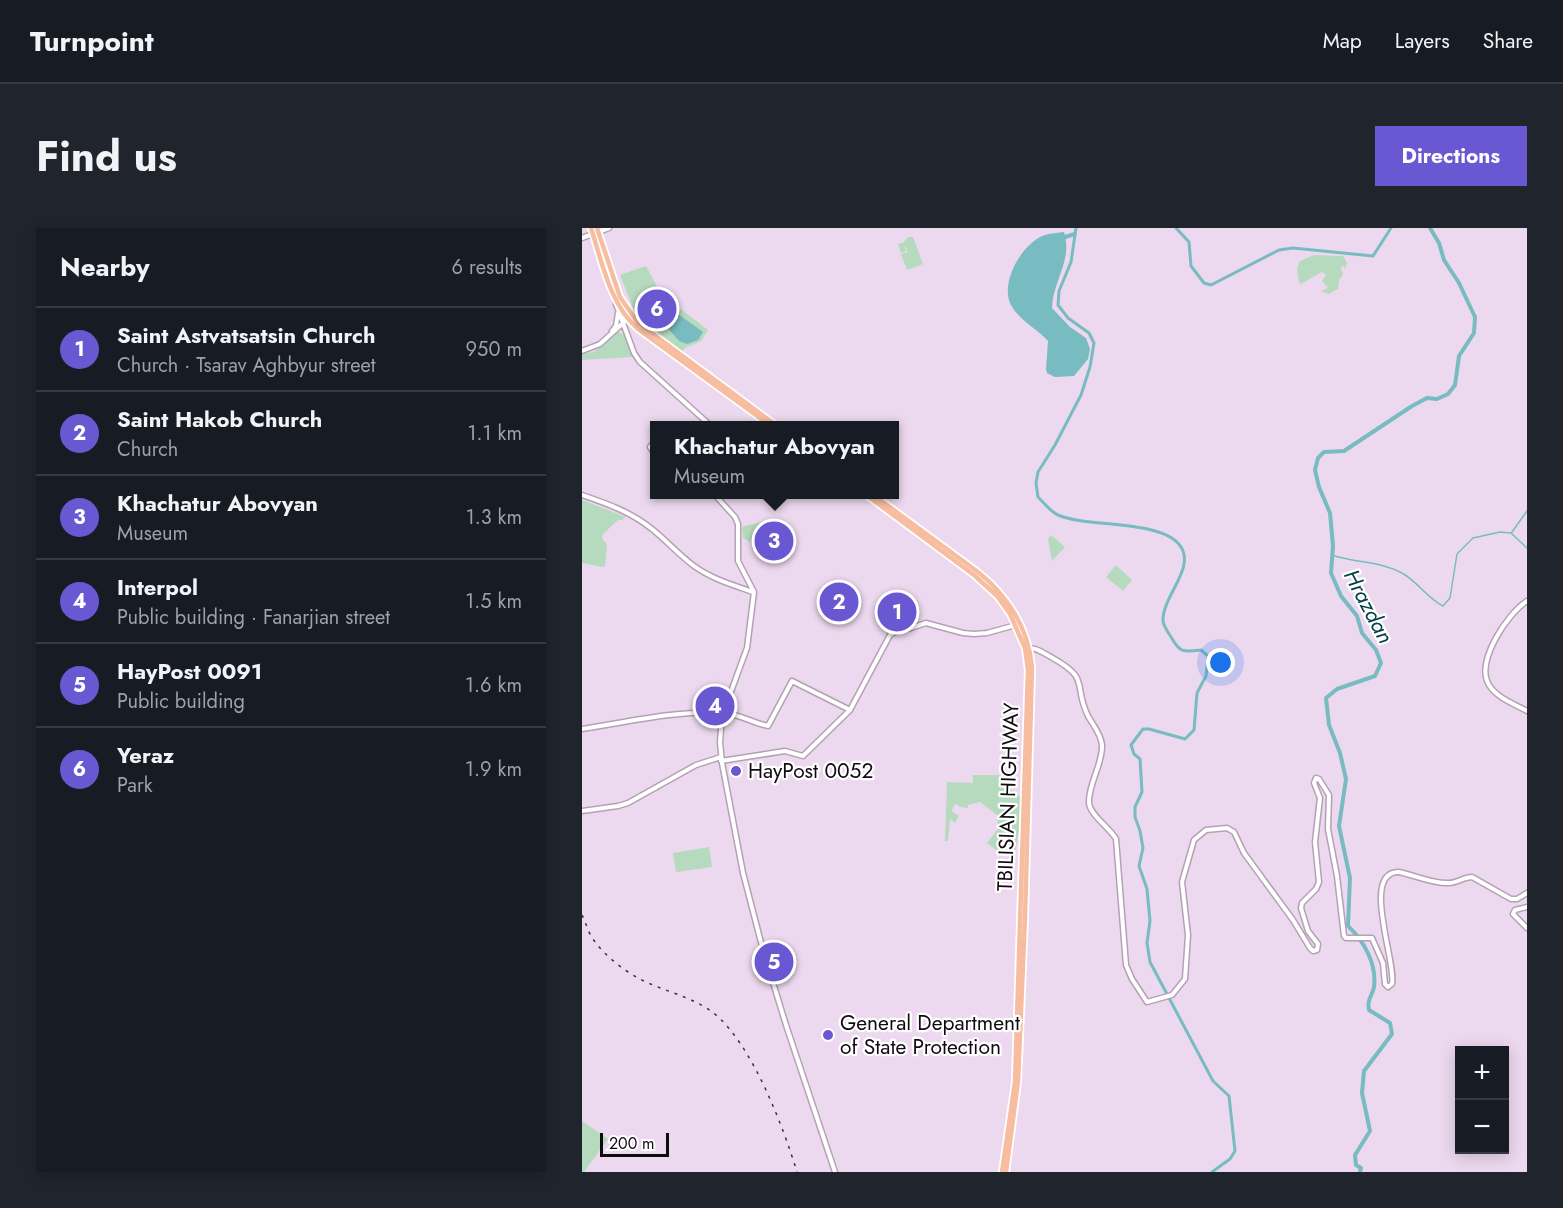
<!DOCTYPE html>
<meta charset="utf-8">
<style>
body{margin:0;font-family:Jost,sans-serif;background:#20242c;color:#f1f3f6}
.controls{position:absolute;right:18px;bottom:18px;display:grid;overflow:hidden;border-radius:0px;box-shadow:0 3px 15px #0003}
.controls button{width:54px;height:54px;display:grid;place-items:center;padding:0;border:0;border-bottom:2px solid #363941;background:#171b24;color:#f1f3f6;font:30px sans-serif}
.scale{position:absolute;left:18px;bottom:15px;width:69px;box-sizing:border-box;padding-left:6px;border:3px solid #100a11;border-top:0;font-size:16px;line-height:21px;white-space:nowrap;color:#100a11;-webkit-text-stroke:4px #fff;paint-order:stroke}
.you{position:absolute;left:639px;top:435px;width:21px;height:21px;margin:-15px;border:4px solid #fff;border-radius:50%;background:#1a73e8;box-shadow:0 0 0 9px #1a73e833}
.badge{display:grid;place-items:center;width:39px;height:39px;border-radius:50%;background:#6958d2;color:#fff;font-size:20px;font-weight:700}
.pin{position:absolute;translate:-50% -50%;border:3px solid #fff;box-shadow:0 2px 6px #0006}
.popup{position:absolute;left:68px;top:193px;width:249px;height:78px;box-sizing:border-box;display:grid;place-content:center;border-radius:0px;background:#171b24;filter:drop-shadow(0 2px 4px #0005);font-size:20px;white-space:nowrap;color:#9ea1a6}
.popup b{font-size:22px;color:#f1f3f6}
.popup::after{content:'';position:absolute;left:50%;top:100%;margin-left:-12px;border:12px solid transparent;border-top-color:#171b24}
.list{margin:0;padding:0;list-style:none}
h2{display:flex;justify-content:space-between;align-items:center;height:78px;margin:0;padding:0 24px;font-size:26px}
h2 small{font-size:20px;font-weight:400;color:#9ea1a6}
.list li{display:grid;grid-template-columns:39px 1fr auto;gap:18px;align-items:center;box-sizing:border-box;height:84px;padding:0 24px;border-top:2px solid #363941}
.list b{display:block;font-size:22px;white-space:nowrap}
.list p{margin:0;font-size:20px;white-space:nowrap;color:#9ea1a6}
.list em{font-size:20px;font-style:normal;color:#9ea1a6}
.map{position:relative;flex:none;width:945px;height:944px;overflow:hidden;border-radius:0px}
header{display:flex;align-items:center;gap:36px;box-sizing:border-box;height:84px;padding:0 30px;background:#171b24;border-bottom:2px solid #363941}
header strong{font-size:28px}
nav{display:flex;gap:33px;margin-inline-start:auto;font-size:21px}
.intro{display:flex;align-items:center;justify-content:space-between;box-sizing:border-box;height:144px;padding:0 36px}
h1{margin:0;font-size:42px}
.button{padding:15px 27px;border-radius:0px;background:#6958d2;color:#fff;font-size:21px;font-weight:700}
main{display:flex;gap:36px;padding:0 36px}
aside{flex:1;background:#171b24;border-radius:0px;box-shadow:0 3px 15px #0003}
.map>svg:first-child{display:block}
.green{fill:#b6dabe}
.water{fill:#78bbc1}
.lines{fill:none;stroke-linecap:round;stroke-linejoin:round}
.stream{stroke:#78bbc1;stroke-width:1.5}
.canal{stroke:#78bbc1;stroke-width:3}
.river{stroke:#78bbc1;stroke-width:4}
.secondary-casing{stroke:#b4a1b5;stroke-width:7}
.primary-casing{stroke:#fff;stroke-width:8}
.secondary{stroke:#fff;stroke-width:4}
.primary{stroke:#f7bda0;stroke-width:4.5}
.rail{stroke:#39313a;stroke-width:1.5;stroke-dasharray:3 6;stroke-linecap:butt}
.poi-dot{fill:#6958d2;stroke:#fff;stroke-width:2}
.labels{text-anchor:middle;stroke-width:4.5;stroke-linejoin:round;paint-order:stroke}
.poi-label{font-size:21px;fill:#100a11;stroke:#fff;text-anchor:start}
.street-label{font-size:21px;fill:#100a11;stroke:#fff}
.water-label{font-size:22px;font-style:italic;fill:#004146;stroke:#fff}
</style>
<header>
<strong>Turnpoint</strong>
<nav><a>Map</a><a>Layers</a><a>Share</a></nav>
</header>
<div class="intro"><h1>Find us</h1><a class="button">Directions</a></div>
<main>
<aside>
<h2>Nearby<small>6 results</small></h2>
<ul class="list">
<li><span class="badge">1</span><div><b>Saint Astvatsatsin Church</b><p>Church · Tsarav Aghbyur street</p></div><em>950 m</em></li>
<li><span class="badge">2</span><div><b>Saint Hakob Church</b><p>Church</p></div><em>1.1 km</em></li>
<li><span class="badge">3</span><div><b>Khachatur Abovyan</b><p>Museum</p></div><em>1.3 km</em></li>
<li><span class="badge">4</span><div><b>Interpol</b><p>Public building · Fanarjian street</p></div><em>1.5 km</em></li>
<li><span class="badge">5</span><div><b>HayPost 0091</b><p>Public building</p></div><em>1.6 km</em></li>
<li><span class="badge">6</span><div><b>Yeraz</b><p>Park</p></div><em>1.9 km</em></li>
</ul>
</aside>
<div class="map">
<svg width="945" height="944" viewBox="0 0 945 944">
<rect width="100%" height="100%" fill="#edd9ef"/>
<path class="green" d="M 326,9 L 331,9 L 341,36 L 325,42 L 319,26 L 326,24 L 322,16 L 324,23 L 319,25 L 316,16 L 322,14 Z
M 732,27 L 761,28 L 765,35 L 763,41 L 761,38 L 759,39 L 761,47 L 757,52 L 756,61 L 747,66 L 739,63 L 746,60 L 740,53 L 744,47 L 740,44 L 719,56 L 717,54 L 715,41 L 718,33 Z
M 64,38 L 79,66 L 126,102 L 119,113 L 103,120 L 100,124 L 66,101 L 53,85 L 38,47 Z
M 36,104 L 43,107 L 51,129 L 0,132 L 0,126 L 12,124 Z
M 0,272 L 44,289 L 40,292 L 36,292 L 21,306 L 20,310 L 25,317 L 23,338 L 21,339 L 0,335 Z
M 185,293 L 190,323 L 196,323 L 196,326 L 188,325 L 161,310 L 160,300 L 162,298 Z
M 469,307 L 483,319 L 470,333 L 466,311 Z
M 534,337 L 550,352 L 541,363 L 524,349 Z
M 391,547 L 417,547 L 421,553 L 420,555 L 439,569 L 438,598 L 432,629 L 423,625 L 420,627 L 405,615 L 416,601 L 415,587 L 398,574 L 386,577 L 386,580 L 379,579 L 374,576 L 371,579 L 370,583 L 377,588 L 373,595 L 368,591 L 366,613 L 363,613 L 365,554 L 391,555 Z
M 127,619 L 130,639 L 94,644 L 91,625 Z
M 0,893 L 26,911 L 2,944 L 0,944 Z"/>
<path class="water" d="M 482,4 C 491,32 471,52 470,80 L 488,99 L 504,110 L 508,121 L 506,131 L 492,148 L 473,149 L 465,145 L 464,141 L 466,113 C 455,101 437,92 429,77 C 417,54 441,14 463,7 C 469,5 476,5 482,4 Z
M 75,71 L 121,104 L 116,112 L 105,116 L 97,113 L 77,90 L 80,88 L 73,78 Z"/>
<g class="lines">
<path class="stream" d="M 930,304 L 945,283
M 750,327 C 773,335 798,333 820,345 C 836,354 845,370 861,378 L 868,370 L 875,326 L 891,310 L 918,304 L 929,305 L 945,320"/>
<path class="canal" d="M 494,0 L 489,34 L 477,63 L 476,77 L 486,90 L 507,105 L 512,115 L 508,139 L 499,167 L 473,217 L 456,244 L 454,255 L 456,269 C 462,275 469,284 476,287 C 505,300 582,291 599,319 C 613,341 580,369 581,393 C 582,399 586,404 589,409 C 598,425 601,424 619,422 L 626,428 L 624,448 L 615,465 L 612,502 L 603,511 L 567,501 L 561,501 L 549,517 L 552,526 L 558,531 L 560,564 L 553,579 L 553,589 L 558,603 L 561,620 L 557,638 L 565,661 L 568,693 L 565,715 L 568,734 L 631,853 L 647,868 L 653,923 L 648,931 L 630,944
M 594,0 L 607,14 L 609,38 L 622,55 L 629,57 L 697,22 L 711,20 L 791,28 L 809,0"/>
<path class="river" d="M 483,9 L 493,6
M 778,944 L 779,940 L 774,937 L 773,927 L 788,903 L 780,865 L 782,843 L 810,806 L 808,795 L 787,782 C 785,770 790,769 792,759 C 795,736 782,713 766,698 L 768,650 L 757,598 L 764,551 L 758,525 L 747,497 L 744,470 L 755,461 L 793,448 L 799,435 L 794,422 L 780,405 L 775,388 L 759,368 L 749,345 L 751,318 L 748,285 L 737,259 L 733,242 L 736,230 L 742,224 L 762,223 L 830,178 L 845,170 L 855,171 L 866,166 L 873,157 L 877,128 L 892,105 L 893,89 L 877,55 L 862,32 L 857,15 L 848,0"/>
<defs>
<path id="secondary" d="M 0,10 L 27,0
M 34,76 L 52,125 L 58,134 L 129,198
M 30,103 L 34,98 L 36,85
M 0,123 L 18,116 L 50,87
M 72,214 L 68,219 L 72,225
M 132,266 L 153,289 L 156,296 L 156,333 L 172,364 L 165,420 L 140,488 L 138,514 L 140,535 L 161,645 L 181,722 L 204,797 L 253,944
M 0,267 C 26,276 49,284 70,301 C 85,313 97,327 112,338 C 130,351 151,357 171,364
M 945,373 C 925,386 893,434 907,457 C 915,470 932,476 945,483
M 444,420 C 454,419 461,425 469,429 C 510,452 490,455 506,488 C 511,497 519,506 520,517 C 521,536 506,556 507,575 C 508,587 528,600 534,611 L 544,737 L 550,751 L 565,774 L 590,767 L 603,751 L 606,707 L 600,654 L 612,612 L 624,602 L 645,600 L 652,604 L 662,625 L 711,692 L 728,720 L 731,723 L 735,722 L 736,716 L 726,703 L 719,680 L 720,675 L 734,661 L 737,654 L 733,614 L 738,570 L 732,555 L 734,550 L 737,551 L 747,567 L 746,601 L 755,648 L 762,708 L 764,710 L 790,710 L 801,735 L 803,756 L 806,759 L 810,756 C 815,736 778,643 817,644 C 832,647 851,656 867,655 C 875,655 882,649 890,649 L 929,671 L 935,671 L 945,665
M 0,501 C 46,494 95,482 142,485 C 157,486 171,495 186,498 L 210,453 L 268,482
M 139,533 L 203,523 L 221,528 L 268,482 L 308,407 L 316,402 L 329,400 L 344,395 L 381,405 L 392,406 L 405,405 L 434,397
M 0,583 L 36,578 L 46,575 L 114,537 L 139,529
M 945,679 L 933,682 L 931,686 L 945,700"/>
<path id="primary" d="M 9,0 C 20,34 28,77 56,101 L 189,198
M 15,0 L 38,69 L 56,95 L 195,198
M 283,266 L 392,347 L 415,368 L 428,386 L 443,420 L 446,442 L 445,472 L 433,854 L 420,944
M 290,266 L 396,344 C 426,368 447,401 450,440 L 443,689 L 436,854 L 424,944"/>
</defs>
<use href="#secondary" class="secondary-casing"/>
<use href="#primary" class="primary-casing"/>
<use href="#secondary" class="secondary"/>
<use href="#primary" class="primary"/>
<path class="rail" d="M 0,687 C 4,695 6,704 11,711 C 22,727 40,741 56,750 C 82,764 111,768 134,787 C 171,819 201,898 215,944"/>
</g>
<g class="poi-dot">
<circle cx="154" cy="543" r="6"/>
<circle cx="246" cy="807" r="6"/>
</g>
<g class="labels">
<g class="poi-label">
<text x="166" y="550">HayPost 0052</text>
<text x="258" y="802">General Department<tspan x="258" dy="24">of State Protection</tspan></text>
</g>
<g class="street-label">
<text transform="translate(426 569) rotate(-88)" y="7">TBILISIAN HIGHWAY</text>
</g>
<g class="water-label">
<text transform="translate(787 378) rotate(62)" y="8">Hrazdan</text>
</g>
</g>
</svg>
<div class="controls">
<button>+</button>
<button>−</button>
</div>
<div class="scale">200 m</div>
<div class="you"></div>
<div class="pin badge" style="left:315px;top:384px">1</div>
<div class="pin badge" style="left:257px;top:374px">2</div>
<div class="pin badge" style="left:192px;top:313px">3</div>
<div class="popup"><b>Khachatur Abovyan</b>Museum</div>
<div class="pin badge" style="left:133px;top:478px">4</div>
<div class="pin badge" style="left:192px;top:734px">5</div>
<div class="pin badge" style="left:75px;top:81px">6</div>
</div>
</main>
